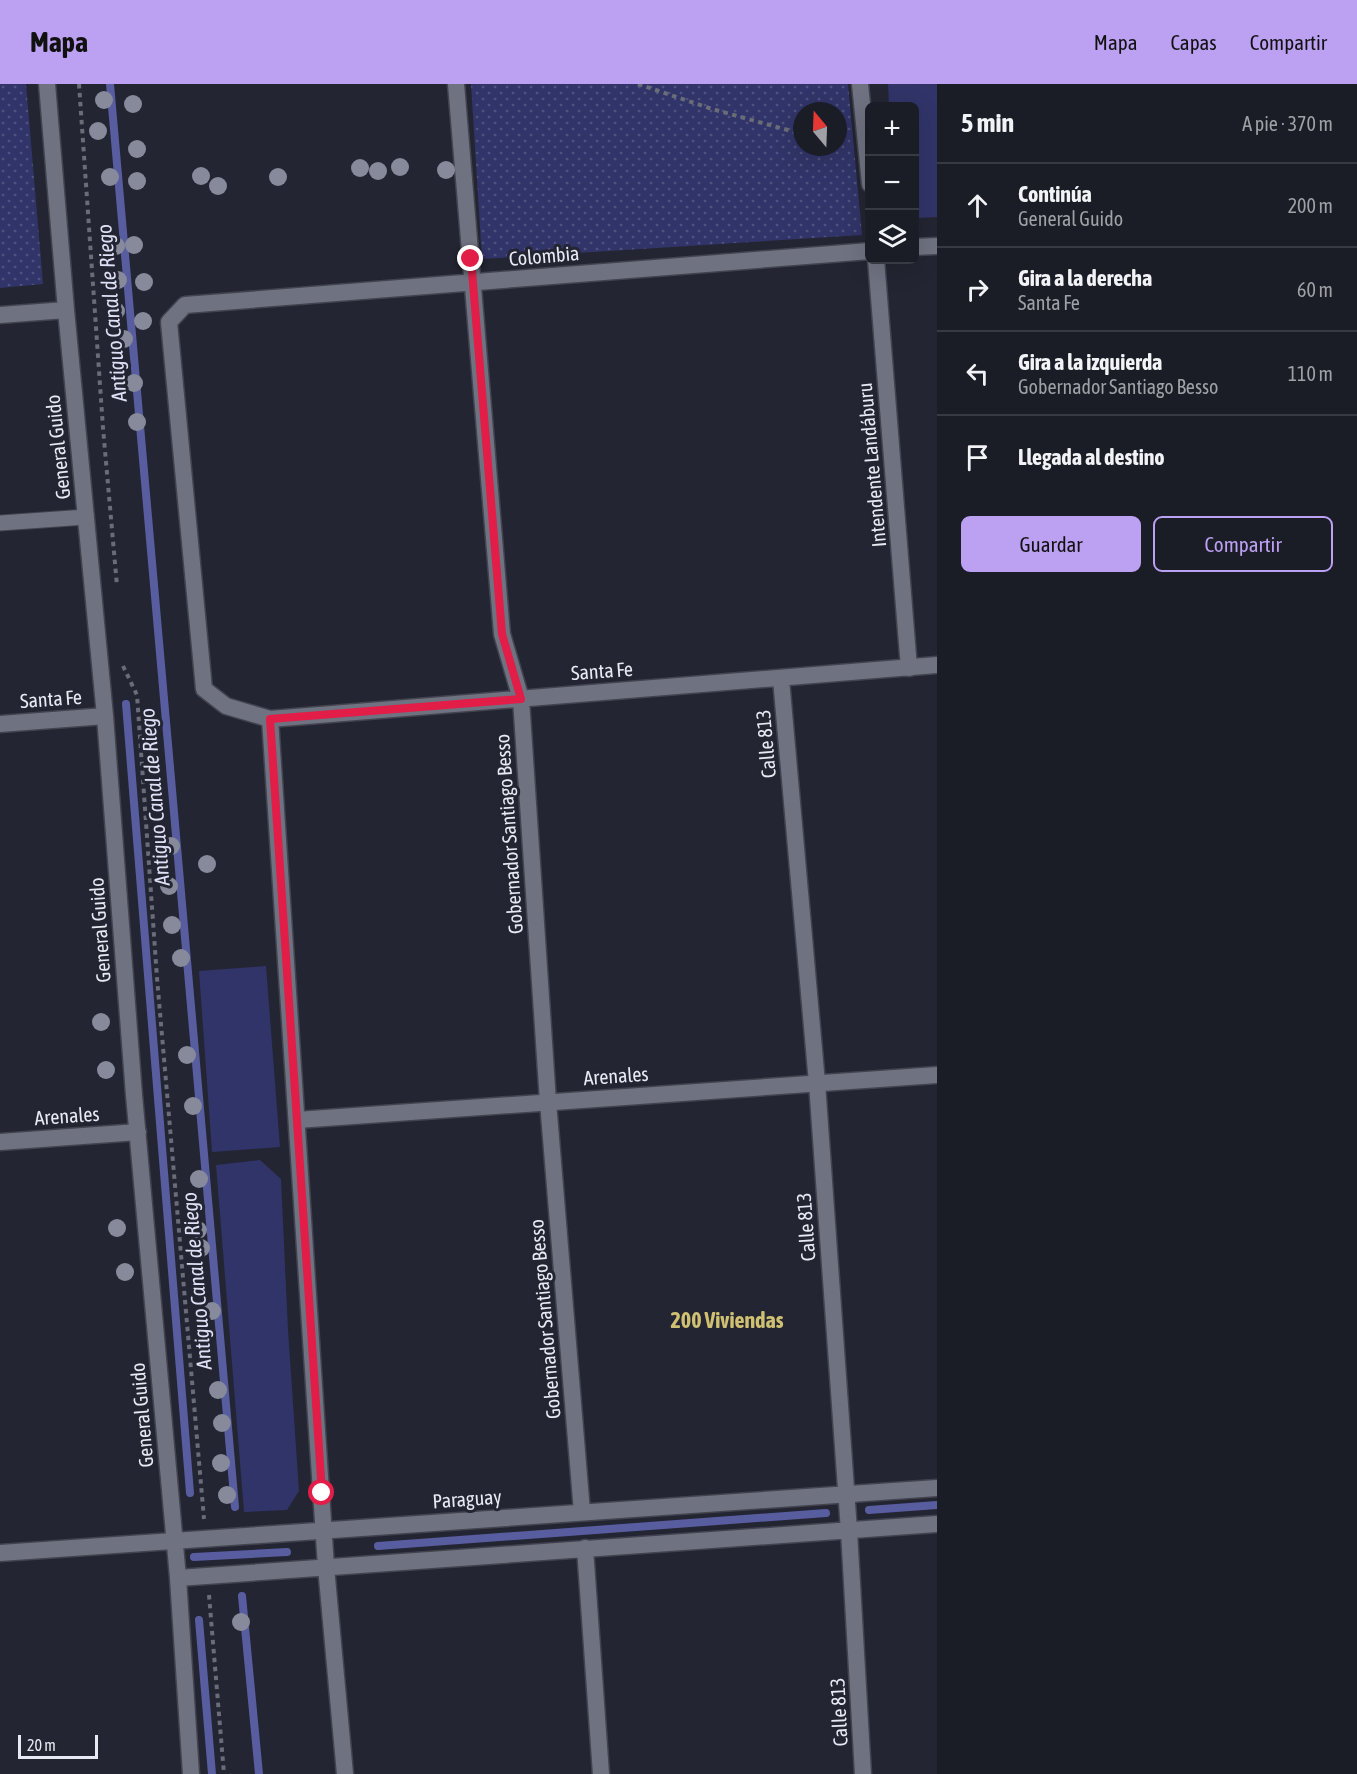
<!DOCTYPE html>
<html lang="es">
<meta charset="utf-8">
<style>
body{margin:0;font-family:"Asap Condensed",sans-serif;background:#272932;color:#f1f3f6}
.controls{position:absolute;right:18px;top:18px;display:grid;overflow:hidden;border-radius:9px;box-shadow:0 6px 24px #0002}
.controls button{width:54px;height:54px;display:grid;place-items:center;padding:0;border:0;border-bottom:2px solid #383a43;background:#1a1c26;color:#f1f3f6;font:30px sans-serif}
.compass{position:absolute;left:793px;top:18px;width:54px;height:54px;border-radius:50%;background:#1a1c26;box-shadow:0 6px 24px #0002;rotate:341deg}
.scale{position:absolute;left:18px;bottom:15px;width:80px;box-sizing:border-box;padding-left:6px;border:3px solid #e8eaf3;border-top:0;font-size:16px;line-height:21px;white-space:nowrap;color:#e8eaf3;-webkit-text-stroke:4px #232532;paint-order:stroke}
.stop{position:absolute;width:18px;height:18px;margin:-14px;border:4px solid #e11d48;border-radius:50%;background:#fff}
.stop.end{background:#e11d48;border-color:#fff;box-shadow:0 2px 6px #0008}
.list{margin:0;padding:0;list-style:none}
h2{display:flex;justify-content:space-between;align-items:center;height:78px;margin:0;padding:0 24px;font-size:26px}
h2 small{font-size:20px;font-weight:400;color:#9fa1a7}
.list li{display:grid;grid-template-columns:39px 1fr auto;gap:18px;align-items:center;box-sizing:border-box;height:84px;padding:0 24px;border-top:2px solid #383a43}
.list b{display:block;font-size:22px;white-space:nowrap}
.list p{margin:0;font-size:20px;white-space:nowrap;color:#9fa1a7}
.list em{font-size:20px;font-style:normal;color:#9fa1a7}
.actions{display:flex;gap:12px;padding:18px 24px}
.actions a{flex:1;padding:14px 0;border:2px solid #bca0f2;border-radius:9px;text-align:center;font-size:21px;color:#bca0f2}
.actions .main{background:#bca0f2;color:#111}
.icon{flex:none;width:33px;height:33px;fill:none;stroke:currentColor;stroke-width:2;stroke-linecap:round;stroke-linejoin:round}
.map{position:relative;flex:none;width:937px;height:1690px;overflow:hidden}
header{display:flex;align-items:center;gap:36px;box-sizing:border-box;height:84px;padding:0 30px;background:#bca0f2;color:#111}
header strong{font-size:28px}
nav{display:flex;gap:33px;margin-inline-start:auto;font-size:21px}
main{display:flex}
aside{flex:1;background:#1a1c26}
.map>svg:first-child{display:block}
.grass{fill:url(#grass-dots);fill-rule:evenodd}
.park{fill:#313468}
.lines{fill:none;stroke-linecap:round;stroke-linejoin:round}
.stream{stroke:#575d9f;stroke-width:8}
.service-casing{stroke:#42434e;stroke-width:17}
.minor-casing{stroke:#42434e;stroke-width:19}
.tertiary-casing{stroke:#42434e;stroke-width:19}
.path{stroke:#6a6c78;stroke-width:4;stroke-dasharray:4.5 4.5;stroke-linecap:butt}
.service{stroke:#6f7281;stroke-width:15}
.minor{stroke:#6f7281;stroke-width:16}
.tertiary{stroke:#6f7281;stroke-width:16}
.tree{fill:#878a9a}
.route{stroke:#e11d48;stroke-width:8}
.labels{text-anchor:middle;stroke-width:6;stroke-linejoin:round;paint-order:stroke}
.street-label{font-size:20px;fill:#e8eaf3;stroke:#232532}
.water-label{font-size:21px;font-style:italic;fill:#dee1f5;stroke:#232532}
.quarter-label{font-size:22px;font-weight:bold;fill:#cfc072;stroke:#232532}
</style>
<header>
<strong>Mapa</strong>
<nav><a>Mapa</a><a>Capas</a><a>Compartir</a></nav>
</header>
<main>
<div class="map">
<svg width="937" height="1690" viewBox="0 0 937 1690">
<defs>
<pattern id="grass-dots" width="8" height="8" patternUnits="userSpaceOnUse" patternTransform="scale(1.5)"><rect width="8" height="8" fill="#313468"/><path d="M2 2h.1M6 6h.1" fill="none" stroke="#4f527e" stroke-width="1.8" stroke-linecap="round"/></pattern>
</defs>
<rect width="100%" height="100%" fill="#232532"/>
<path class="grass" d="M 0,0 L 26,0 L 43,200 L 0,204 Z
M 471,0 L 848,0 L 862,151 L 482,175 ZM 802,27 L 838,27 L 838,63 L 802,63 Z"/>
<path class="park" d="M 888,0 L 937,0 L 937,133 L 917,134 L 915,132 L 914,22 L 889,22 Z
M 266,882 L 280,1063 L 212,1068 L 199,887 Z
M 260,1076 L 281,1095 L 288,1246 L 299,1407 L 287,1426 L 244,1428 L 216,1081 Z"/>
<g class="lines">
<path class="stream" d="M 110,0 L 235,1423
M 126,620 L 190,1409
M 869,1426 L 937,1421
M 378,1462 L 826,1429
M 194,1473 L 287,1468
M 242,1512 L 259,1690
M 199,1536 L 212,1690"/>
<defs>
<path id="service" d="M 0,439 L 86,433"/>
<path id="minor" d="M 47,0 L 66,226 L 105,632 L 134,1011 L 178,1494 L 191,1690
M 456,0 L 502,550 L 521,615 L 548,1018 L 582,1428
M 860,0 L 870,100
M 914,163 L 937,162
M 870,167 L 185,221 L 169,238 L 204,605 L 226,622 L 270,635 L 937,581
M 876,176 L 909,584
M 0,231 L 66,226
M 781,595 L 817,999 L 849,1447 L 863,1690
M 270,635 L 326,1483 L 345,1690
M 0,640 L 105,632
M 0,1058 L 138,1048
M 585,1464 L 601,1690
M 0,1469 L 937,1404
M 178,1494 L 937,1440"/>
<path id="tertiary" d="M 297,1036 L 937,991"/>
</defs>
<use href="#service" class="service-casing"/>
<use href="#minor" class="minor-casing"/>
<use href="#tertiary" class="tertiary-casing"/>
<path class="path" d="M 79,0 L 103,344 L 117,502
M 638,0 L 712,25 L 802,50
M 123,582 L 137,611 L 157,894 L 204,1435
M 209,1511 L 224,1690"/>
<use href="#service" class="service"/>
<use href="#minor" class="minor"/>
<use href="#tertiary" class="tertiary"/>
</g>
<g class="tree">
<circle cx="104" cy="16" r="9"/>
<circle cx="133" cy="20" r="9"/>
<circle cx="98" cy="47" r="9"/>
<circle cx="137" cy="65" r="9"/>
<circle cx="400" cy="83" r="9"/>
<circle cx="360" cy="84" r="9"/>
<circle cx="446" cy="86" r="9"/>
<circle cx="378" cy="87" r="9"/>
<circle cx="201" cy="92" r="9"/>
<circle cx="110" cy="93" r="9"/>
<circle cx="278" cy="93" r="9"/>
<circle cx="137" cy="97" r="9"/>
<circle cx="218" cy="102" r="9"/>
<circle cx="134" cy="161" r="9"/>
<circle cx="116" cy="162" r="9"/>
<circle cx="118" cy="196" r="9"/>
<circle cx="144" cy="198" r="9"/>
<circle cx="116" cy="227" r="9"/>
<circle cx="143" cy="237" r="9"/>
<circle cx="124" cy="255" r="9"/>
<circle cx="134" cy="299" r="9"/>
<circle cx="137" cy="338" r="9"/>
<circle cx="171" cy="762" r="9"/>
<circle cx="207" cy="780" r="9"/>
<circle cx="169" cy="802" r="9"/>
<circle cx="172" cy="841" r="9"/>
<circle cx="181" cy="874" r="9"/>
<circle cx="101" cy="938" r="9"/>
<circle cx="187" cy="971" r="9"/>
<circle cx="106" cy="986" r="9"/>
<circle cx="193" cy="1022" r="9"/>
<circle cx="199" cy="1095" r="9"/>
<circle cx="117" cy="1144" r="9"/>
<circle cx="198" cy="1146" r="9"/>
<circle cx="201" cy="1164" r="9"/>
<circle cx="125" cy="1188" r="9"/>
<circle cx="212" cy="1227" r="9"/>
<circle cx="218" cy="1306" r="9"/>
<circle cx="222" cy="1339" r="9"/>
<circle cx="221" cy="1379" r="9"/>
<circle cx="227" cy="1411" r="9"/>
<circle cx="241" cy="1538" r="9"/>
</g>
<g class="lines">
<path class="route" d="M 322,1409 L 270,635 L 521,615 L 502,550 L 471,175"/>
</g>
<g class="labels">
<g class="street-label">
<text transform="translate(544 172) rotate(-5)" y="7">Colombia</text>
<text transform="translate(58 363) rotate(-96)" y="7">General Guido</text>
<text transform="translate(872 381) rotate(-95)" y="7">Intendente Landáburu</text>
<text transform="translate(602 587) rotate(-4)" y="7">Santa Fe</text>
<text transform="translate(51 615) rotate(-4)" y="7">Santa Fe</text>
<text transform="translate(766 660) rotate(-95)" y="7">Calle 813</text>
<text transform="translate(509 750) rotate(-94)" y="7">Gobernador Santiago Besso</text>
<text transform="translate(100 846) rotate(-94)" y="7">General Guido</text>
<text transform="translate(616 992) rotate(-4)" y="7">Arenales</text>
<text transform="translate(67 1032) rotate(-4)" y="7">Arenales</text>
<text transform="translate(806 1143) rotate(-94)" y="7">Calle 813</text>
<text transform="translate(545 1235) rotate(-95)" y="7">Gobernador Santiago Besso</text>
<text transform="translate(142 1331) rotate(-95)" y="7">General Guido</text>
<text transform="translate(467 1415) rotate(-4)" y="7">Paraguay</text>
<text transform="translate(839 1628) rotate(-93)" y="7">Calle 813</text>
</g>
<g class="water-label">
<text transform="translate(112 229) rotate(-95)" y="7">Antiguo Canal de Riego</text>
<text transform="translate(155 713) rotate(-95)" y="7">Antiguo Canal de Riego</text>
<text transform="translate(197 1197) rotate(-95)" y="7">Antiguo Canal de Riego</text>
</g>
<g class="quarter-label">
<text x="727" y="1244">200 Viviendas</text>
</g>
</g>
</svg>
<div class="controls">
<button>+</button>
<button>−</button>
<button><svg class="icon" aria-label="layers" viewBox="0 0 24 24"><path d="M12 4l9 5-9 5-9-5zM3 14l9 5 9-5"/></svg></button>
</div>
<svg class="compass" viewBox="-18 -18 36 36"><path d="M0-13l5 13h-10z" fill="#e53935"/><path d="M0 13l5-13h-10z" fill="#9fa1a7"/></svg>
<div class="scale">20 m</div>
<div class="stop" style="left:322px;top:1409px"></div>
<div class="stop end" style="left:471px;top:175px"></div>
</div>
<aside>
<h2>5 min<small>A pie · 370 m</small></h2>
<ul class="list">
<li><svg class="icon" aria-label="ahead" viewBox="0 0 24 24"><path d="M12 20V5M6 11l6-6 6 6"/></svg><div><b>Continúa</b><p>General Guido</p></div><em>200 m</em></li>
<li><svg class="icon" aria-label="right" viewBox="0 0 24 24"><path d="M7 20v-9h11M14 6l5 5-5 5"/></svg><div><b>Gira a la derecha</b><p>Santa Fe</p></div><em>60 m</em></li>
<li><svg class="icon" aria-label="left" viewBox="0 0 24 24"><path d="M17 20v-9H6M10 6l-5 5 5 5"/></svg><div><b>Gira a la izquierda</b><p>Gobernador Santiago Besso</p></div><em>110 m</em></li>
<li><svg class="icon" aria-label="arrive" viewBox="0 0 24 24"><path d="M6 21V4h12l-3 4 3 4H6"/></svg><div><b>Llegada al destino</b></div></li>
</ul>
<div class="actions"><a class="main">Guardar</a><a>Compartir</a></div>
</aside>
</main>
